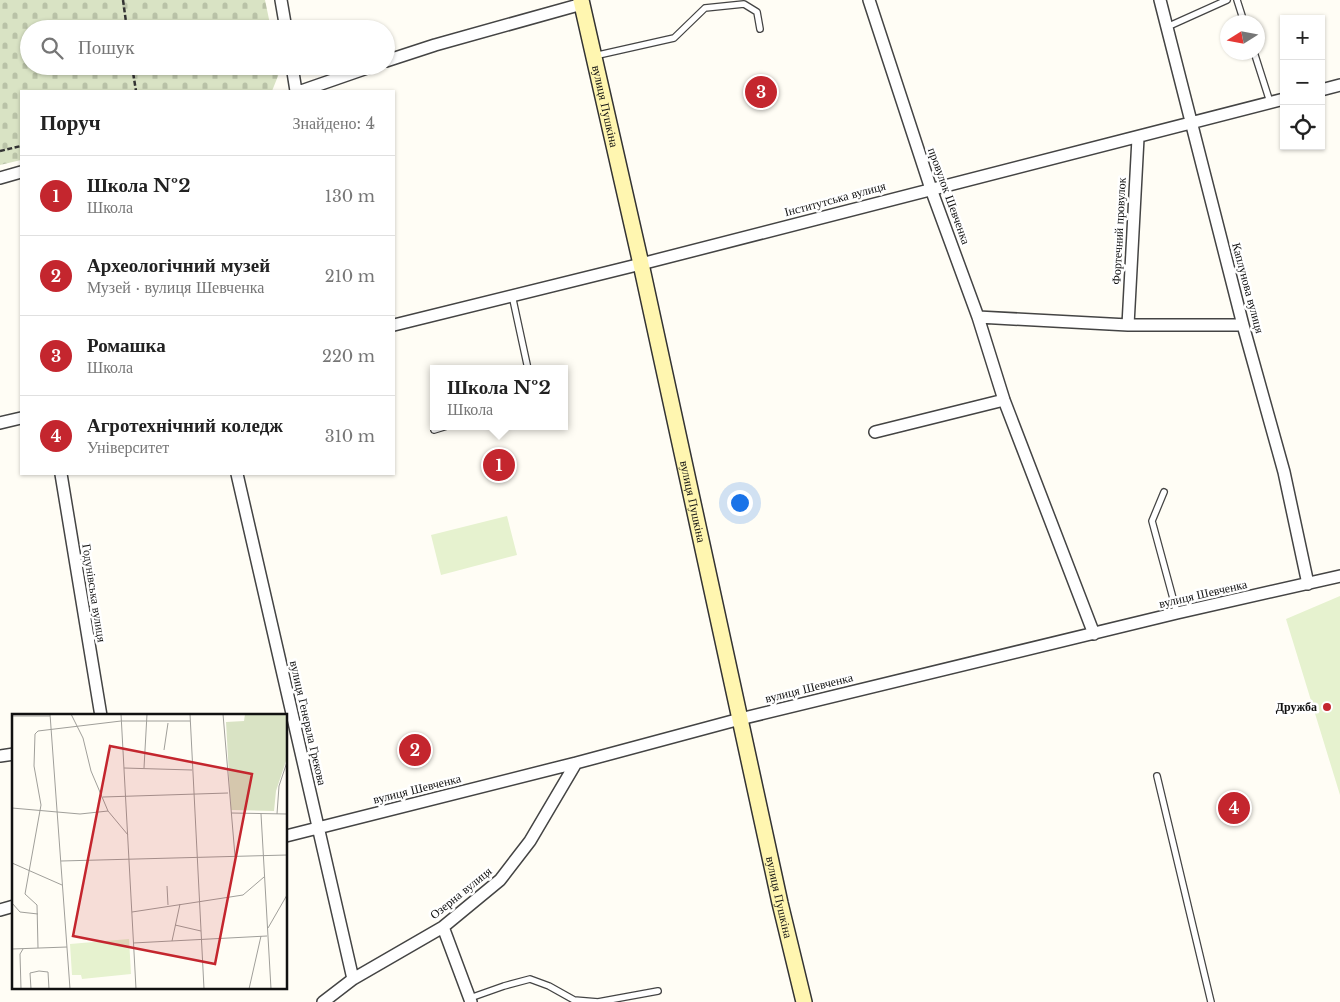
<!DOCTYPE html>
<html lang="uk">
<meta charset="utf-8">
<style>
body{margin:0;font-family:"Libre Baskerville",serif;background:#f2f2f2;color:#222}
.controls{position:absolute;right:15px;top:15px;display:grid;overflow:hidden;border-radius:0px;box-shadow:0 1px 4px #0004}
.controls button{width:45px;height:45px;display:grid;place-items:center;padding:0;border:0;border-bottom:1px solid #e0e0e0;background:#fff;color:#222;font:25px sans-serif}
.compass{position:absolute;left:1220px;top:15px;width:45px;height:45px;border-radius:50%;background:#fff;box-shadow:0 1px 4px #0004;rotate:259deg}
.you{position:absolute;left:739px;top:502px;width:18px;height:18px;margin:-12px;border:4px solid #fff;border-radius:50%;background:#1a73e8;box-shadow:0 0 0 8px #1a73e833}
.badge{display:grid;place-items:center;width:32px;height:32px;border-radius:50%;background:#c4262e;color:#fff;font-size:16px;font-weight:700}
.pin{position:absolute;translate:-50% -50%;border:2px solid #fff;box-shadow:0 1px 5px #0006}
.popup{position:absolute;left:430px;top:365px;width:138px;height:65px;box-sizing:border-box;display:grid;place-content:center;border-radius:0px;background:#fff;filter:drop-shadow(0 1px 4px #0005);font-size:16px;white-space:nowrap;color:#767676}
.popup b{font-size:19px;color:#222}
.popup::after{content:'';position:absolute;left:50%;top:100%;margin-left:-10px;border:10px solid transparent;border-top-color:#fff}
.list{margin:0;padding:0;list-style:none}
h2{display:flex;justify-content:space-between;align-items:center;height:65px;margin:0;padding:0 20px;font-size:21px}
h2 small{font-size:16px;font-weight:400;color:#767676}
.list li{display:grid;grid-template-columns:32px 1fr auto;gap:15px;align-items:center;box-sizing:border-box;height:80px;padding:0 20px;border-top:1px solid #e0e0e0}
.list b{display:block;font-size:19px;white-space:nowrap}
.list p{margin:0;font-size:16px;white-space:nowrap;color:#767676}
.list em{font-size:16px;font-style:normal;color:#767676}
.icon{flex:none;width:28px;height:28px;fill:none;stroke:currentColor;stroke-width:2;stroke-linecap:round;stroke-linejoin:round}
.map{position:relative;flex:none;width:1340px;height:1002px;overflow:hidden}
.search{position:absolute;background:#fff;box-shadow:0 1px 4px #0004;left:20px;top:20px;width:375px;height:55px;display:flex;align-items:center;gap:12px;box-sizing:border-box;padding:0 18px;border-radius:28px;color:#767676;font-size:19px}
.panel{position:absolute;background:#fff;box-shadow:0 1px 4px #0004;left:20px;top:90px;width:375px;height:385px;border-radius:0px}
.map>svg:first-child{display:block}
.cemetery{fill:url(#cemetery-stones)}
.pitch{fill:#e6f2cf}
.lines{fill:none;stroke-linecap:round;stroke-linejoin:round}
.lane-casing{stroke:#444;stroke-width:8}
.street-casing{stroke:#444;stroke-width:14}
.secondary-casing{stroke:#333;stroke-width:18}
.path{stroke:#333;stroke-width:2.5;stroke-dasharray:5 2.5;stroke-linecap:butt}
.lane{stroke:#fff;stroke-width:5.5}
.street{stroke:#fff;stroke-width:11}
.secondary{stroke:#fff6b0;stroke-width:15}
.poi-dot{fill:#c4262e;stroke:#fff;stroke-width:2}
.labels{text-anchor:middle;stroke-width:5;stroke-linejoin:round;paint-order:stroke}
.street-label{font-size:12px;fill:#111;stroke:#fff}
.poi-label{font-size:12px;font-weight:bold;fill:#111;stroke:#fff;text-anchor:end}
.inset-road{fill:none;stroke:#a09f9a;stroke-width:1}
.view{fill:#c4262e;fill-opacity:0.15;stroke:#c4262e;stroke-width:2.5}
.inset-edge{fill:none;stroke:#111;stroke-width:2.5}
</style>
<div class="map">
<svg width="1340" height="1002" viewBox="0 0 1340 1002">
<defs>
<pattern id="cemetery-stones" width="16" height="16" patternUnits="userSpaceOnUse" patternTransform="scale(1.25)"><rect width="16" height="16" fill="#d9e3c4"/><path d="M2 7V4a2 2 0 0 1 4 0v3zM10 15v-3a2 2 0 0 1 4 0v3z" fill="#b9c2a7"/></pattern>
</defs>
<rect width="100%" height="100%" fill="#fffdf5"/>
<path class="cemetery" d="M 0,0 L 265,0 L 271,29 L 29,29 L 29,66 L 279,66 L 280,71 L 272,91 L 21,91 L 21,160 L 0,165 Z"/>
<path class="pitch" d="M 507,516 L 517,555 L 441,575 L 431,535 Z
M 1340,596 L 1340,795 L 1286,619 Z"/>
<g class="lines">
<defs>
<path id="lane" d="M 1237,0 L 1244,22
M 1167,27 L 1227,0
M 1254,52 L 1270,102
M 594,56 L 674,38 L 705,8 L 744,4 L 757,12 L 760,29
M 512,295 L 528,369
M 434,430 L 447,426
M 1164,492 L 1152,521 L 1177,613
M 1157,776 L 1211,1002
M 470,998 L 504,986 L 530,979 L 549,986 L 574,1000 L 598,1002 L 658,991"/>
<path id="street" d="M 281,0 L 286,29
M 869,0 L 931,189 L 978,317 L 1004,400 L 1094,634
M 1160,0 L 1243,325 L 1284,472 L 1308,584
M 386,61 L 435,45 L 582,4
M 292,66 L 296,91
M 1321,90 L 1340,85
M 301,91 L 373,66
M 0,178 L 21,172
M 978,317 L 1128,325 L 1243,325
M 394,325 L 641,264 L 1284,99
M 1128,325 L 1138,138
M 0,423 L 21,418
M 875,432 L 1004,400
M 61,474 L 101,716
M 237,474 L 353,979
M 0,756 L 14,754
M 286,836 L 576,763 L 740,719 L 1177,613 L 1340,576
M 0,910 L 14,906
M 443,927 L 471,1002
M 323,1002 L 353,979 L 443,927 L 500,880 L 530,841 L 576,763"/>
<g id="secondary">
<path id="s1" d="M 581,0 L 641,264 L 780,903 L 804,1002"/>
</g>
</defs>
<use href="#lane" class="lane-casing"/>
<use href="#street" class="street-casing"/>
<use href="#secondary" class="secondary-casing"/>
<path class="path" d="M 123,0 L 127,29
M 132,66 L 136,91
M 0,151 L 21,146"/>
<use href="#lane" class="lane"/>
<use href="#street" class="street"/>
<use href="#secondary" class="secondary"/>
</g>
<circle class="poi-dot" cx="1327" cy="707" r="5"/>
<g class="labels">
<g class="street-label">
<text dy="4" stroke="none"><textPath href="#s1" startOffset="109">вулиця Пушкіна</textPath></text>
<text transform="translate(949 196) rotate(70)" y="4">провулок Шевченка</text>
<text transform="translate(835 199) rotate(-15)" y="4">Інститутська вулиця</text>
<text transform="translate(1119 231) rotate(-87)" y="4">Фортечний провулок</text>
<text transform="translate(1248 288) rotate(75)" y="4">Каплунова вулиця</text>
<text dy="4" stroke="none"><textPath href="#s1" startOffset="514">вулиця Пушкіна</textPath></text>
<text transform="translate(94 593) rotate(81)" y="4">Годунівська вулиця</text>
<text transform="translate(1203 594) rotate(-13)" y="4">вулиця Шевченка</text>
<text transform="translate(809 688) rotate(-14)" y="4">вулиця Шевченка</text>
<text transform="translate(308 723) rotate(77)" y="4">вулиця Генерала Грекова</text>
<text transform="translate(417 789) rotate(-14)" y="4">вулиця Шевченка</text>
<text transform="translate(461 893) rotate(-39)" y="4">Озерна вулиця</text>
<text dy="4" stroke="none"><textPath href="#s1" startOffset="919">вулиця Пушкіна</textPath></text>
</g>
<g class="poi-label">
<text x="1317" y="711">Дружба</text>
</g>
</g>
<g transform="translate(12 714)">
<rect width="275" height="275" fill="#fffdf5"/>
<path d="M 233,0 L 275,0 L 275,44 L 264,77 L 262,97 L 219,96 L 214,8 L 232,7 Z" fill="#d9e3c4"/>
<path d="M 117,225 L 119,260 L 70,265 L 69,261 L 60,261 L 58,230 Z" fill="#e6f2cf"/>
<path class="inset-road" d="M 38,0 L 58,275M 59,0 L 71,24 L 79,57 L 96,97 L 116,121M 109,0 L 124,275M 178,0 L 192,275M 211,0 L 223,142M 0,2 L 38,2M 152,36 L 156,9M 112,54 L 180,56M 132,54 L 135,0M 91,83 L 216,79M 0,94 L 68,100 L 96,97M 219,99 L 275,100M 249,100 L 259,275M 265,100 L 267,72 L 275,48M 49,147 L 275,141M 0,149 L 50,171M 155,172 L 156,191M 0,189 L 8,198 L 26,200M 120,198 L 231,181 L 252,163M 163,211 L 189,217M 256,214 L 275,181M 160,227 L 168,190M 121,229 L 255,222M 26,234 L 25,191 L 13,180 L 29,91 L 22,52 L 23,20 L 26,17 L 109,7 L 178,7M 0,235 L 55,233M 9,275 L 8,240 L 11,235M 19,275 L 18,259 L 27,257 L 36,258 L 37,275M 123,275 L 226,275M 237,275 L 249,222"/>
<path class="view" d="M 98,32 L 240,60 L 203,250 L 61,222 Z"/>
<rect width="275" height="275" class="inset-edge"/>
</g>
</svg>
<div class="controls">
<button>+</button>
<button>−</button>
<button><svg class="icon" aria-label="locate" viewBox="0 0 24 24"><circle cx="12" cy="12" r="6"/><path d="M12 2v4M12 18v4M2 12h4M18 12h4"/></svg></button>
</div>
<svg class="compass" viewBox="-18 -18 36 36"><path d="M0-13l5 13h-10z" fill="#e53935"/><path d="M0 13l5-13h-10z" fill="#767676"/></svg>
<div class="you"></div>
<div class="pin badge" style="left:499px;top:465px">1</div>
<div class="popup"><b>Школа №2</b>Школа</div>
<div class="pin badge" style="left:415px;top:750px">2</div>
<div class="pin badge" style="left:761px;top:92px">3</div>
<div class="pin badge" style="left:1234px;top:808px">4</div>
<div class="search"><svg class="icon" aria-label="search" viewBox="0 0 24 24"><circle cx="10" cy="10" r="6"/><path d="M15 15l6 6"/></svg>Пошук</div>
<section class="panel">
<h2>Поруч<small>Знайдено: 4</small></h2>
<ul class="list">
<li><span class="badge">1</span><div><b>Школа №2</b><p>Школа</p></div><em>130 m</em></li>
<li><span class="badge">2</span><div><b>Археологічний музей</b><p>Музей · вулиця Шевченка</p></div><em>210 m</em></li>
<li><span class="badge">3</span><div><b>Ромашка</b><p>Школа</p></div><em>220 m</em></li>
<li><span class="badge">4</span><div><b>Агротехнічний коледж</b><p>Університет</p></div><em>310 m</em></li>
</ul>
</section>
</div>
